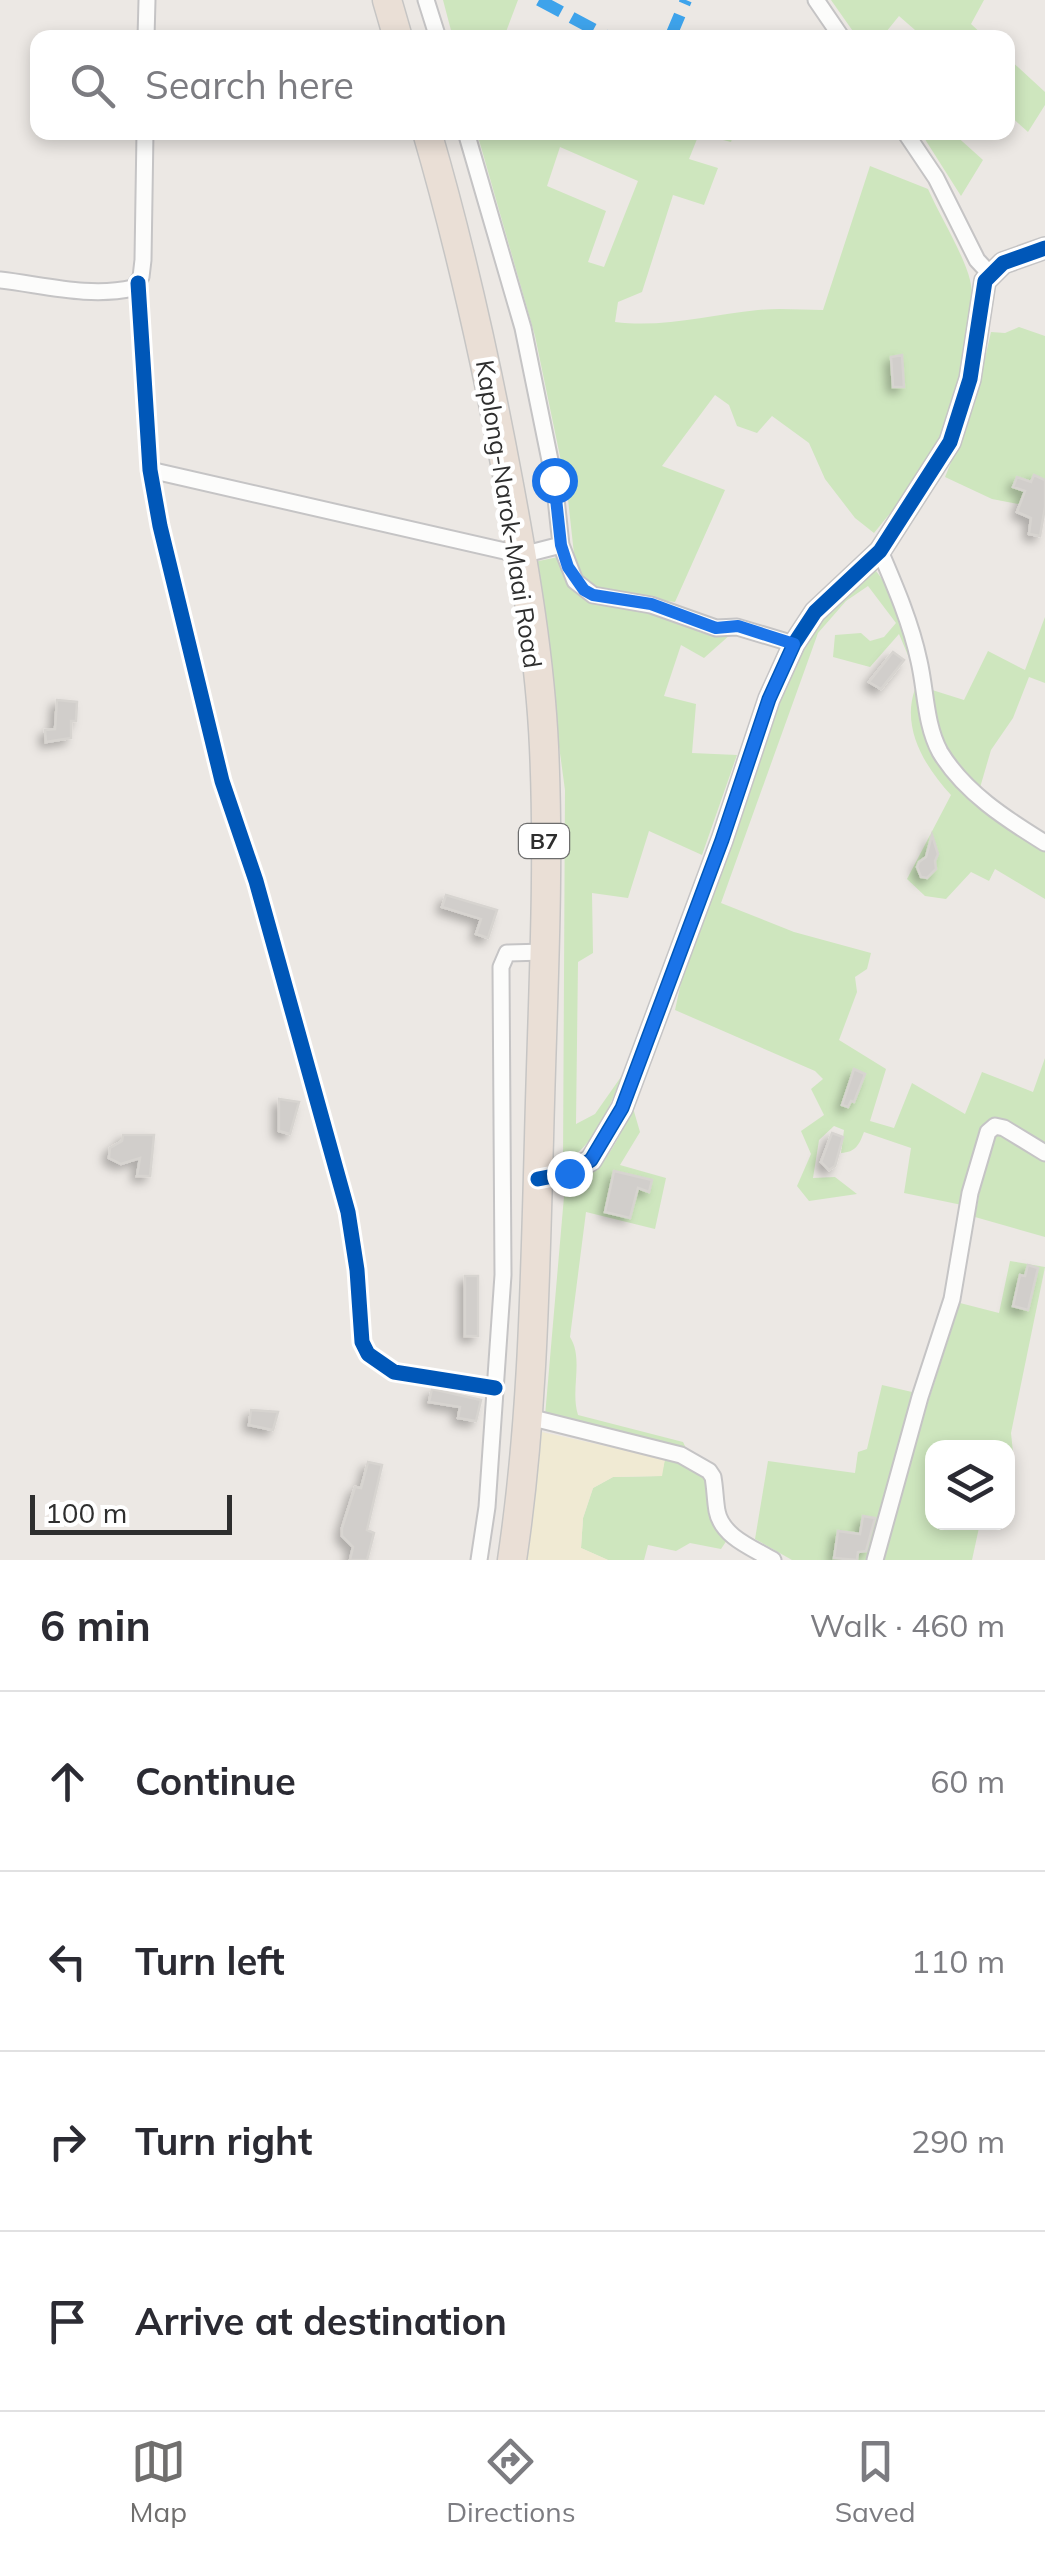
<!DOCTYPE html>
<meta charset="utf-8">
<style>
body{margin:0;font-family:Mulish,sans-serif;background:#f7f7f7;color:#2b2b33}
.controls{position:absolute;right:30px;bottom:30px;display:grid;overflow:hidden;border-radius:20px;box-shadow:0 5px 15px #0003}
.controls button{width:90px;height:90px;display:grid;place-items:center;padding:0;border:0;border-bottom:2px solid #e1e1e2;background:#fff;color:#2b2b33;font:50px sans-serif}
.scale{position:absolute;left:30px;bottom:25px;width:202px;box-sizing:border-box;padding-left:10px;border:5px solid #2e2e2e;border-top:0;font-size:28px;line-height:35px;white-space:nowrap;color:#2e2e2e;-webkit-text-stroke:8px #fff;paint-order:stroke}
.stop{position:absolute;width:30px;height:30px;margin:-22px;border:8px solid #1a73e8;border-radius:50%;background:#fff}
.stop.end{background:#1a73e8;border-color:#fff;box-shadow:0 2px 10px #0008}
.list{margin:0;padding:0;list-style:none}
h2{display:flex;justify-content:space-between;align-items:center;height:130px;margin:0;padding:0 40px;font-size:42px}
h2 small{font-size:32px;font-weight:400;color:#7c7c81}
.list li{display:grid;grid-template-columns:65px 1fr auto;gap:30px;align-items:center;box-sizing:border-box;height:180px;padding:0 40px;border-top:2px solid #e1e1e2}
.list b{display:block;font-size:38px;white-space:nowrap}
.list em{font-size:32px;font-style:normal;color:#7c7c81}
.icon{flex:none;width:55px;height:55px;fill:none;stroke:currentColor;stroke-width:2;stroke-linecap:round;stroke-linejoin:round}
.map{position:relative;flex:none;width:1045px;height:1560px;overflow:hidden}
.search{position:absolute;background:#fff;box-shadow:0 5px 15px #0003;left:30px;right:30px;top:30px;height:110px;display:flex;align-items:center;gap:25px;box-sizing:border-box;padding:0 35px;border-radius:20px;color:#7c7c81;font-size:38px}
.sheet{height:850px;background:#fff}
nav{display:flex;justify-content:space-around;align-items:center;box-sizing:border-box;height:140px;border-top:2px solid #e1e1e2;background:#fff;font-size:28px;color:#7c7c81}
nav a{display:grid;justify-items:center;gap:5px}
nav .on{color:#706f6e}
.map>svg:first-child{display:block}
.green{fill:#cee6be;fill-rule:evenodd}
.sand{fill:#f0ead3}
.building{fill:#d1cecb;stroke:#d7d4d0;stroke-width:2.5;filter:url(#shadow)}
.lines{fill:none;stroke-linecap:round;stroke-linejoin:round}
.street-casing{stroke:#c5c4c5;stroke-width:19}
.secondary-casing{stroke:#c5c4c5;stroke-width:24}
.highway-casing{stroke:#c6c5c4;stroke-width:31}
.street{stroke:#fcfcfb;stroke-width:15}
.secondary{stroke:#fcfcfb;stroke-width:20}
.highway{stroke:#eadfd6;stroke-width:28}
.quiet{stroke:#3ea3eb;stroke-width:12;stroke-dasharray:25 12;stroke-linecap:butt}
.cycleway-casing{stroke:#fff;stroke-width:21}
.cycleway{stroke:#0057b8;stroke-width:15}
.route{stroke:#1a73e8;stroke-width:12}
.labels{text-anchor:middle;stroke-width:9;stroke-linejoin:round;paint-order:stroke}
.shield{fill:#fff;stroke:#6d6d6d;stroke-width:2.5}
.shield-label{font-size:22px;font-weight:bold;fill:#2e2e2e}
.street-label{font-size:25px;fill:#2e2e2e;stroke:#fff}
</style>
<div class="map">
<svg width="1045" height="1560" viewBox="0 0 1045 1560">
<defs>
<filter id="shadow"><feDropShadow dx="-5.5" dy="5.5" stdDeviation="5" flood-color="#0004"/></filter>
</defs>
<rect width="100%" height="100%" fill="#ece8e4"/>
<path class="green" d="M 443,0 L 518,0 L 504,37 L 453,38 Z
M 831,0 L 984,0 L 971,24 L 985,37 L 923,37 L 899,16 L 882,37 L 857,37 Z
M 1008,58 L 1045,92 L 1045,105 L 1028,132 L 1008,114 Z
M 567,132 L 734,133 L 731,142 L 699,134 L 689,159 L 718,168 L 704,205 L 673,195 L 642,292 L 618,302 L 615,322 C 664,328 710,315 758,310 C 780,308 802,310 823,310 L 870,166 L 928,189 C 939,214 964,255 970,280 C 981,326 948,432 922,472 C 908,493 890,513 874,533 L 855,518 L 825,479 L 809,443 L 772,416 L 757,433 L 737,426 L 729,405 L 715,395 L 662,466 L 725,490 L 675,602 L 596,591 L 582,578 L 574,554 L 567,490 L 535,336 L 477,133 L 550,133 L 564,137 ZM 560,147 L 638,181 L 604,267 L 588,262 L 606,211 L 547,186 Z
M 921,133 L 953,133 L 983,160 L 961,196 Z
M 1019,327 L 1045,336 L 1045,509 L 992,499 L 945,477 L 974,406 L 991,332 L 1005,333 Z
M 558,557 L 569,585 L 592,603 L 660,615 L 702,633 L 731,634 L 704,658 L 681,645 L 664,696 L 696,704 L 692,753 L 737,755 L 702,855 L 649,831 L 628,898 L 592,893 L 593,953 L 578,962 L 576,1124 L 595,1114 L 623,1074 C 608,1109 597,1144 563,1163 L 565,790 L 534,562 Z
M 876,571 C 899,600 909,636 915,672 L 899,634 L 870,667 L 833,657 L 835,635 L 861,633 L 870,641 L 884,637 L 896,623 L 868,586 L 846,601 L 818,633 L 721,903 L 794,932 L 871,953 L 867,969 L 855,977 L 857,992 L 839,1040 L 886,1069 L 870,1121 L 894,1128 L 912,1083 L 965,1114 L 982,1072 L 1033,1092 L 1045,1058 L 1045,1148 L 1005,1120 L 992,1122 L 962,1205 L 904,1193 L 911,1148 L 864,1132 C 859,1145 856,1152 841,1153 L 844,1130 L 834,1126 L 819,1140 L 813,1178 L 835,1177 L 857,1194 L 809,1201 L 797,1186 L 811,1154 L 801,1131 L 824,1115 L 811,1089 L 823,1079 L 815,1071 L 675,1010 L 684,969 L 800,644 C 821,614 840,584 876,571 Z
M 1045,617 L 1045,683 L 1029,677 L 1013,718 L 991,750 L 979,791 C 947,753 936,740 929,689 L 964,700 L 988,651 L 1025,670 Z
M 915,689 L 923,732 L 935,757 L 1045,849 L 1045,899 L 995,869 L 989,881 L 971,872 L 946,899 L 925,896 L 907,879 L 951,795 C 925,767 901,728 915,689 Z
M 633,1108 L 640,1132 L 620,1165 L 666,1178 L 655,1229 L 586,1212 L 570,1337 C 584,1359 570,1390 578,1415 L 683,1442 L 689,1454 L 545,1416 L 565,1185 C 607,1170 614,1146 633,1108 Z
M 994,1136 L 1004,1136 L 1045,1158 L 1045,1237 L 975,1217 L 989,1143 Z
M 1010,1261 L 1045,1267 L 1011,1433 L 1015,1471 L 1008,1475 L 1008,1448 L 932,1448 L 932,1522 L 980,1523 L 972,1560 L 883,1560 L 912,1452 L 960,1303 L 999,1313 Z
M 882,1385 L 912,1392 L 871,1560 L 792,1560 L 755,1539 L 768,1461 L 855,1473 L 858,1452 L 867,1449 Z
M 665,1459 L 693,1466 L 706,1477 L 712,1522 L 727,1540 L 721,1549 L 690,1543 L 676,1551 L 648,1545 L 644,1560 L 608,1560 L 581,1548 L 583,1518 L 593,1488 L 613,1477 L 661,1476 Z"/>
<path class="sand" d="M 542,1432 L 665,1459 L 662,1476 L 613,1477 L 593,1488 L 583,1518 L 581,1548 L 608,1560 L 526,1560 Z"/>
<path class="building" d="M 902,355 L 904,387 L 893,387 L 891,357 Z
M 1034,475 L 1045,480 L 1045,507 L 1040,536 L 1029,534 L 1031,518 L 1017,512 L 1025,491 L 1013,487 L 1017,477 L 1031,482 Z
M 893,652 L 904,660 L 881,689 L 869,682 Z
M 57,700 L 77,702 L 76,721 L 71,721 L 71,738 L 46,742 L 45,730 L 55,729 Z
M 932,835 L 938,854 L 935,861 L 936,869 L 927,878 L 921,877 L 917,867 L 919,862 L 926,857 Z
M 446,895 L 497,910 L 488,938 L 476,934 L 481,919 L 442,907 Z
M 854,1069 L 865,1074 L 854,1102 L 851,1101 L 848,1107 L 842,1105 Z
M 279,1099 L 299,1102 L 290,1134 L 279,1131 Z
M 832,1133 L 843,1137 L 835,1166 L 829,1170 L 821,1162 Z
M 123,1135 L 154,1135 L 150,1176 L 137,1176 L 140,1158 L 121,1164 L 109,1158 L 110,1148 L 122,1141 Z
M 614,1171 L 652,1180 L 649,1192 L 638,1188 L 630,1218 L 605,1212 Z
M 1028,1265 L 1038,1268 L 1028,1310 L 1013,1306 L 1020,1275 L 1025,1276 Z
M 465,1276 L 478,1276 L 478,1336 L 465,1336 Z
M 432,1389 L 481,1400 L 476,1421 L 458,1418 L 460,1407 L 429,1402 Z
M 251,1410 L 278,1412 L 273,1430 L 249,1425 Z
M 368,1462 L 382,1465 L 367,1530 L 374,1533 L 367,1560 L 350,1560 L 353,1547 L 342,1536 L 342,1528 L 355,1487 L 361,1488 Z
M 863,1516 L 875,1518 L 866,1551 L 858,1552 L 857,1560 L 834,1558 L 838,1531 L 860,1534 Z"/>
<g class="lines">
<defs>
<path id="street" d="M 426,0 L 438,38
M 816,0 L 842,38
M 146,38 L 147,0
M 466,132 L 523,328 L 554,480 L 561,545 L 575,581 L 593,595 L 651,605 L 716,628 L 737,627 L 794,644
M 905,132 L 936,178 L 977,260 L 990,274
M 0,280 C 44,285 90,298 133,288 L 141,277 L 143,260 L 145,132
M 138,283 L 150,470 L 160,526 L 222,781 L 256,881 L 348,1212 L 357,1270 L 362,1342 L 368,1354 L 394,1372 L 495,1388
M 150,470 L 522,555 L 561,545
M 880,551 C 895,586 911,623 919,661 C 926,691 925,724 940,752 C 964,792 1006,819 1045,843
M 529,1417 L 681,1455 L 709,1471 L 713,1477 C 715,1488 715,1499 717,1511 C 722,1537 753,1548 773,1560
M 479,1560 L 487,1507 L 503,1275 L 501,967 L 507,953 L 544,952
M 875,1560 L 920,1397 L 952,1299 L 970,1193 L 988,1132 L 995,1126 L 1004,1128 L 1045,1153"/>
<path id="secondary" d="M 538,1179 L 569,1173 L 591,1160 L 622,1108 L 722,840 L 769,699 L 794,644 L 815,612 L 880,551 L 950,442 L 970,379 L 985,281 L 1003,263 L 1045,248"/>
<path id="highway" d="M 387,0 L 398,38
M 427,132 C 461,249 487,366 509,485 C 525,571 540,659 544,747 C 550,877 542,1009 539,1139 C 535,1280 533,1420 512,1560"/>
</defs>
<use href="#street" class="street-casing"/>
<use href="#secondary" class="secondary-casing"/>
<use href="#highway" class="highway-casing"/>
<use href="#street" class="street"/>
<use href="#secondary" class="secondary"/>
<use href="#highway" class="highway"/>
<path class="quiet" d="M 539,0 L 610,38
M 670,38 L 686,0"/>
<defs>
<path id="cycleway" d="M 138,283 L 150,470 L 160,526 L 222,781 L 256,881 L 348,1212 L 357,1270 L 362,1342 L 368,1354 L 394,1372 L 495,1388
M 538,1179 L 569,1173 L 591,1160 L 622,1108 L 722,840 L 769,699 L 794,644 L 815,612 L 880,551 L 950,442 L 970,379 L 985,281 L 1003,263 L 1045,248"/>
</defs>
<use href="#cycleway" class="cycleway-casing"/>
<use href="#cycleway" class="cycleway"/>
</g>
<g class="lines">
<path class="route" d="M 554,480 L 561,545 L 568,567 L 584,590 L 593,595 L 651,604 L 716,628 L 738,626 L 794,644 L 769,699 L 722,840 L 622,1108 L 591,1160 L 569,1173"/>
</g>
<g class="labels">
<rect class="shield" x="519" y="824" width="50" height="34" rx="8"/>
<g class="shield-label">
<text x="544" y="849">B7</text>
</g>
<g class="street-label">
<text transform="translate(509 514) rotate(81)" y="9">Kaplong-Narok-Maai Road</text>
</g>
</g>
</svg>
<div class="controls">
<button><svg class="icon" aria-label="layers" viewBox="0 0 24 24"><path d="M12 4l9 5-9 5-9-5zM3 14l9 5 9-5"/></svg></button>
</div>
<div class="scale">100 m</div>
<div class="stop" style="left:554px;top:480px"></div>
<div class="stop end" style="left:569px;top:1173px"></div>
<div class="search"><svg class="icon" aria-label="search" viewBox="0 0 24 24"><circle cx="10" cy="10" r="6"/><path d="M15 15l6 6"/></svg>Search here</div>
</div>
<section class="sheet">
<h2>6 min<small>Walk · 460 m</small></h2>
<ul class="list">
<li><svg class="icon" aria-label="ahead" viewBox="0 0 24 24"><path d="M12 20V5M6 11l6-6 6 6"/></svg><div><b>Continue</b></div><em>60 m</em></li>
<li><svg class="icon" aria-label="left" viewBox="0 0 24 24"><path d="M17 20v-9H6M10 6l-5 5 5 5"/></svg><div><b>Turn left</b></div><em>110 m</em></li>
<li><svg class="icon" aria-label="right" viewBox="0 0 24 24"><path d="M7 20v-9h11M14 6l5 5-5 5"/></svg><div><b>Turn right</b></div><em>290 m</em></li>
<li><svg class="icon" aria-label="arrive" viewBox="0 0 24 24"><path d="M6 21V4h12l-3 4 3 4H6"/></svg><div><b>Arrive at destination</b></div></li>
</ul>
</section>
<nav>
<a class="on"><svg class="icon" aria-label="map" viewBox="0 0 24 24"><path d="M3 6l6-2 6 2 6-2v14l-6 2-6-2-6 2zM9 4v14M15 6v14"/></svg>Map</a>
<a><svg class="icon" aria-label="directions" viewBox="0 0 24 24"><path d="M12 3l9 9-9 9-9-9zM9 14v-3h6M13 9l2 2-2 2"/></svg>Directions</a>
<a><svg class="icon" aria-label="saved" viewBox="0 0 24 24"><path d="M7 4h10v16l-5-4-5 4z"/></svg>Saved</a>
</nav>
